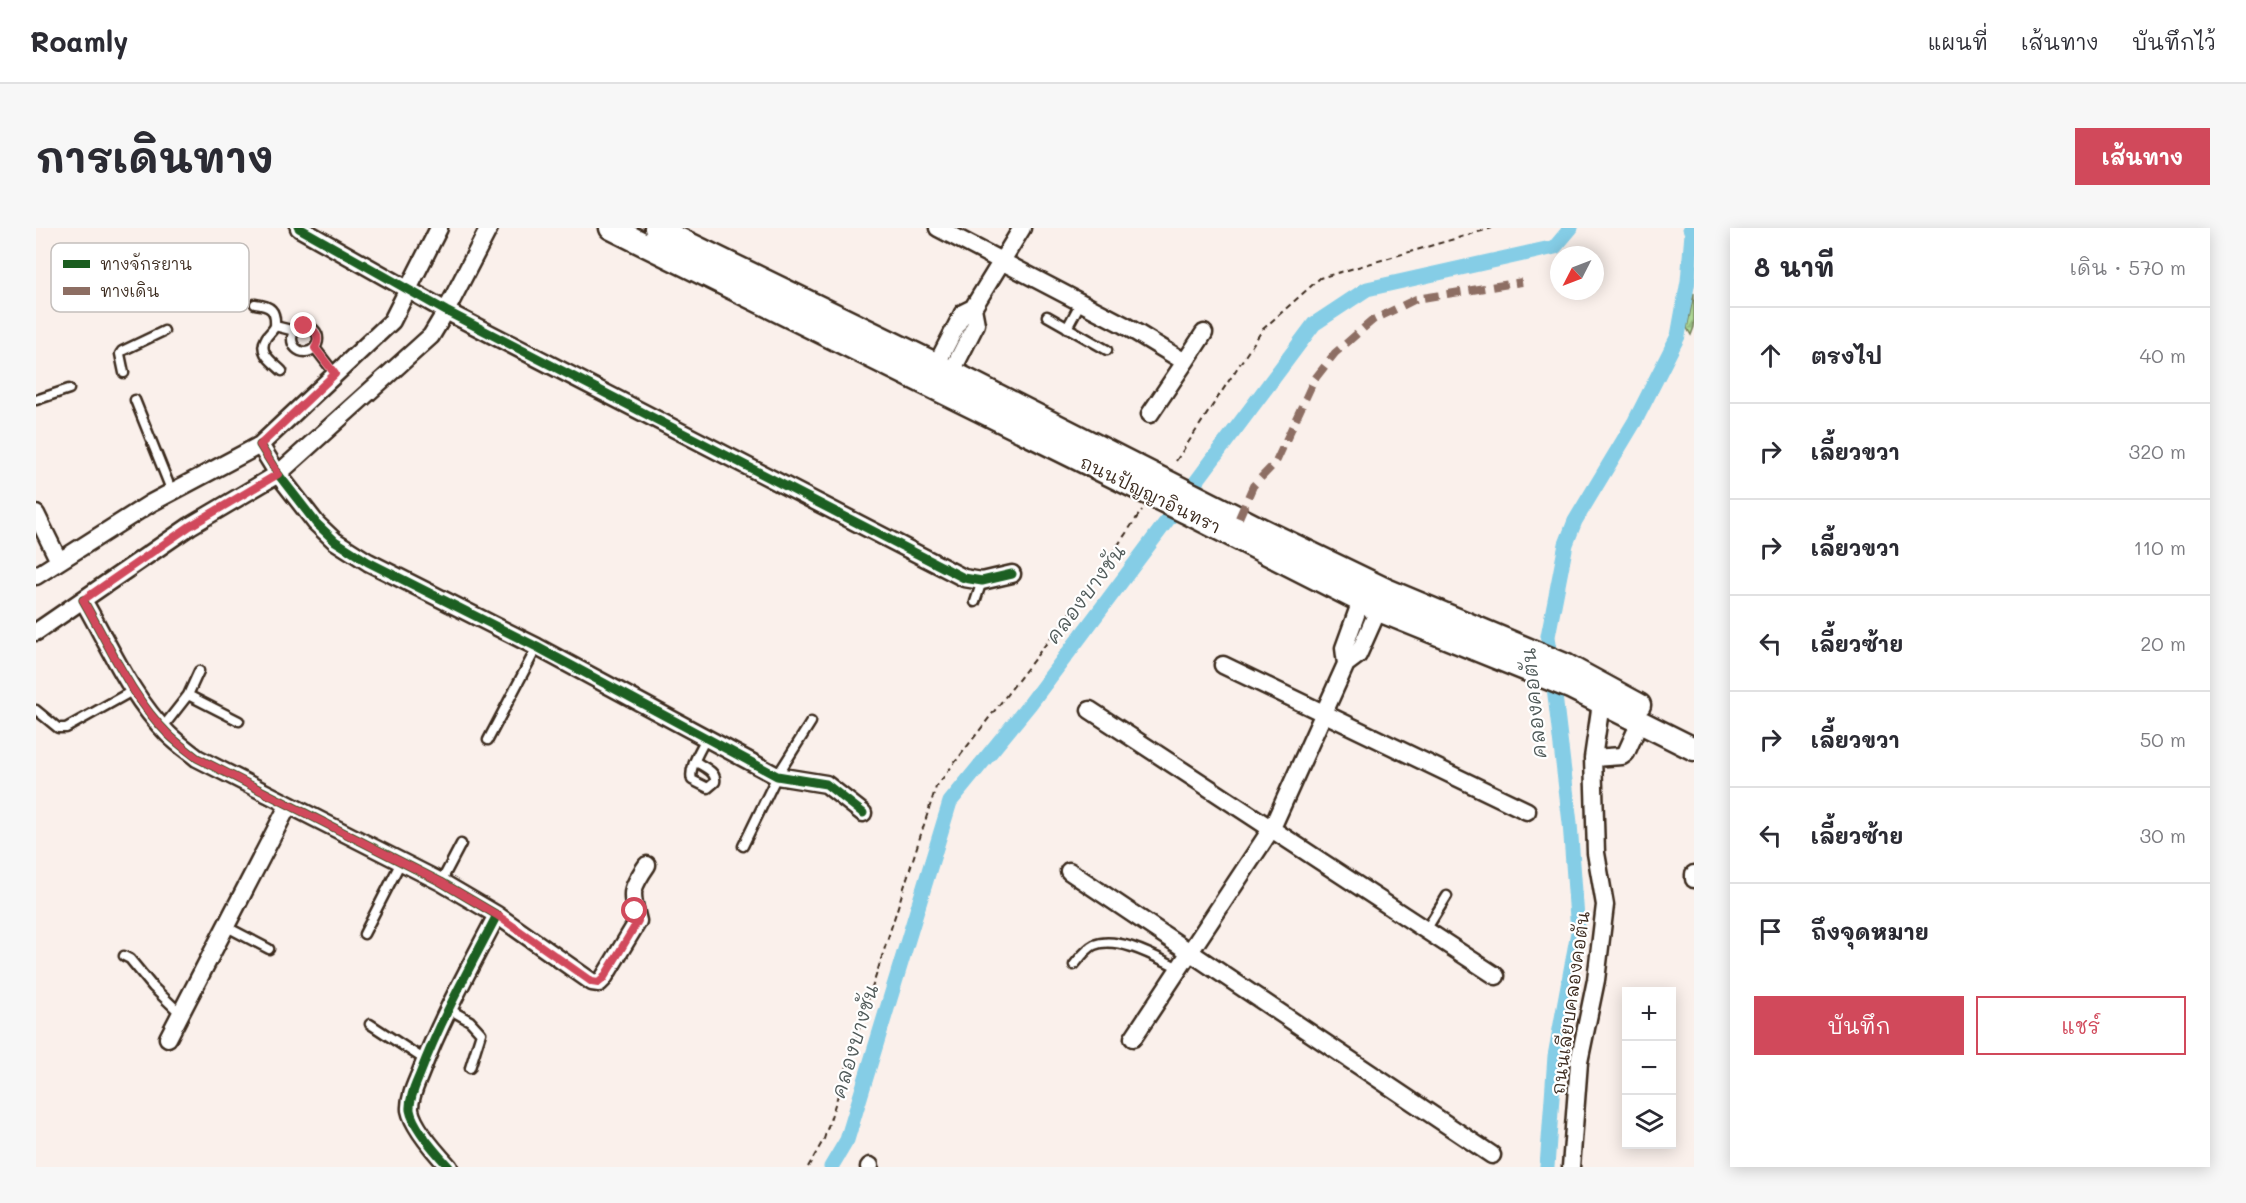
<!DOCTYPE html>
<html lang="th">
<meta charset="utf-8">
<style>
body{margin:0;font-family:Mali,"Playpen Sans Thai",sans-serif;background:#f7f7f7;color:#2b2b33}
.controls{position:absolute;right:18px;bottom:18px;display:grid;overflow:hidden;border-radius:0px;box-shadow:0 3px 15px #0003}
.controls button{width:54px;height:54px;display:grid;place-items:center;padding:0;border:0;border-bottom:2px solid #e1e1e2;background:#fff;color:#2b2b33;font:30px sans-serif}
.compass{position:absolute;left:1514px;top:18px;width:54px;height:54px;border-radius:50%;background:#fff;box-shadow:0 3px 15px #0003;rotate:228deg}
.stop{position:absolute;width:18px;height:18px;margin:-14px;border:4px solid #d1495b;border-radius:50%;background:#fff}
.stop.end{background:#d1495b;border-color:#fff;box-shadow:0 2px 6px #0008}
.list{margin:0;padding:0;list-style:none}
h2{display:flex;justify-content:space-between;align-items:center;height:78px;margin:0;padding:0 24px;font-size:26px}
h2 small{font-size:20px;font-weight:400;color:#7c7c81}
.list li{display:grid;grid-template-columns:39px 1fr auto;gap:18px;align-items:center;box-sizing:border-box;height:96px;padding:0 24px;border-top:2px solid #e1e1e2}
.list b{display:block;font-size:22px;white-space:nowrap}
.list em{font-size:20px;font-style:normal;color:#7c7c81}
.actions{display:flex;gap:12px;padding:18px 24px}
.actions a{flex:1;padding:14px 0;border:2px solid #d1495b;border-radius:0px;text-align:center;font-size:21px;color:#d1495b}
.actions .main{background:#d1495b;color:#fff}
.icon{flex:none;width:33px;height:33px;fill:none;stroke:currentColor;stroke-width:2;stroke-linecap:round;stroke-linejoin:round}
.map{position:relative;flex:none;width:1658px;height:939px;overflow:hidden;border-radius:0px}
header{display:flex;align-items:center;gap:36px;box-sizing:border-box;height:84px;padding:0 30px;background:#fff;border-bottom:2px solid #e1e1e2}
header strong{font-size:28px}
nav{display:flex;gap:33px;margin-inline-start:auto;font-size:21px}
.intro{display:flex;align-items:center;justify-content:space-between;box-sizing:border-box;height:144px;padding:0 36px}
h1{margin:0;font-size:42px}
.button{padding:15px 27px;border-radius:0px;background:#d1495b;color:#fff;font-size:21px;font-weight:700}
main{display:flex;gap:36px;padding:0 36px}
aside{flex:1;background:#fff;border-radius:0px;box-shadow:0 3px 15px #0003}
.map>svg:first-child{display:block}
.forest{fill:url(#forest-firs);stroke:#74805a;stroke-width:1.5}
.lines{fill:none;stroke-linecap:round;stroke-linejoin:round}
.canal{stroke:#85cde6;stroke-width:15}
.service-casing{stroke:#3b2a1e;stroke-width:13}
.minor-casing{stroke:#3b2a1e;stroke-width:21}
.secondary-casing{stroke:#3b2a1e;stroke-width:27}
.path{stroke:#3b2a1e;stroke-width:2;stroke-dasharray:6 4.5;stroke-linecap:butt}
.service{stroke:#fff;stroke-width:8}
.minor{stroke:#fff;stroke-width:16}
.secondary{stroke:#fff;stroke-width:22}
.quiet{stroke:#8d6e63;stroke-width:8;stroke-dasharray:15 8;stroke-linecap:butt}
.cycleway-casing{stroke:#fff;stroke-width:13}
.cycleway{stroke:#1b5e20;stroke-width:9}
.route{stroke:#d1495b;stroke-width:8}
.labels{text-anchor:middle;stroke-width:4.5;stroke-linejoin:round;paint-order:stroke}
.street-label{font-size:18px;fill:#3b2a1e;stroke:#fff}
.water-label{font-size:20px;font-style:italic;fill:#515b5a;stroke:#fff}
.key{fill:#fff;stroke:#c4bfbc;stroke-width:1.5}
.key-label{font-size:16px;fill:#3b2a1e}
</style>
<header>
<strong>Roamly</strong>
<nav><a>แผนที่</a><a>เส้นทาง</a><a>บันทึกไว้</a></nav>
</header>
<div class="intro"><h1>การเดินทาง</h1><a class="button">เส้นทาง</a></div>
<main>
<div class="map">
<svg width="1658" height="939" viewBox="0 0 1658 939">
<defs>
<pattern id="forest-firs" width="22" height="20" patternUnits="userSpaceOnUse" patternTransform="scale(1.5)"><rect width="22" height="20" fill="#acd795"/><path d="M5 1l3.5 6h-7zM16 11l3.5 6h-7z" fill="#95b980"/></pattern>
</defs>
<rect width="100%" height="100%" fill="#faf0eb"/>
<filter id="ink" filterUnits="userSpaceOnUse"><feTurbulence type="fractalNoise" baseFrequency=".0167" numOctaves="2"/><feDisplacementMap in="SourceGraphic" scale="12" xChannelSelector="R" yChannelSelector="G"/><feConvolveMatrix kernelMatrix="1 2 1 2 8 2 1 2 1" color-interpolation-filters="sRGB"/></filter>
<g filter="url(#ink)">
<path class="forest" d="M 1658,65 L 1658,99 L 1655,107 L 1651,100 Z"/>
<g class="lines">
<path class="canal" d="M 795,939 L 811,912 L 914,574 L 994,476 L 1278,96 L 1331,61 L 1519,19 L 1535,0
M 1511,939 L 1519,828 L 1542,704 L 1534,595 L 1512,408 L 1530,316 L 1539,293 L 1599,193 L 1642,108 L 1652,53 L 1656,5 L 1654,0"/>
<defs>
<path id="service" d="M 219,76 C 235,78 240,82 239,98
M 1011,88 L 1071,122
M256 111a13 13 0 1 1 26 0a13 13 0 1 1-26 0Z
M 1031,100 L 1045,74
M 279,120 L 299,146
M 246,143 C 237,134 221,125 230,110 C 232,106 237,103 239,98 L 259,103
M 88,145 L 84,126 L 86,123 L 128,103
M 0,172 L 33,161
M 99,172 L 136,264
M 939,374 L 946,353
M 152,467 L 163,443
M 0,482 L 22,500 L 30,500 L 98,462
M 127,499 L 152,467 L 203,493
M 452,512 L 501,419
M 660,534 C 668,539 681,544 679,554 L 672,560 L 656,552 C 652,540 665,521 670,510
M 707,618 L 741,548 L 775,494
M 405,654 L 425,616
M 189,698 L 233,721
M 1390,702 L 1411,668
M 328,706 L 365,634
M 88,728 L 94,731 L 117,759 L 144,785
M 1038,737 C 1044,730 1050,721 1058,717 C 1082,707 1122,730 1143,740
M 413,781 L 434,793 L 445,805 L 434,840
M 334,796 L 389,832"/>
<path id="minor" d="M 263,0 L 410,83 L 928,350 L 946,353 L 976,346
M 902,0 L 1088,97 L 1149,134 L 1114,186
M 1149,134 L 1168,105
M 896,145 L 927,85 L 937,80 L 986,0
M 911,153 L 940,96 L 937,80
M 224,217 L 242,246 L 280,295 L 299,313 L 332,334 L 501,419 L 741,548 L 790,556 L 827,585
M 0,286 L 23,333
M 0,348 L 115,275 L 224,217 L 356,93 L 403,0
M 47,372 C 73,417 95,469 132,506 C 141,515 151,522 161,530 L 405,654 L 461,687 C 434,739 405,791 384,846 C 380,856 373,870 374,882 C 377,899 401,926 413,939
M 0,404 L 154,298 L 242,246 L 395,108 L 410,83 L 453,0
M 1310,436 L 1308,420 L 1329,362
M 1187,437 L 1491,583
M 1054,482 L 1460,748
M 1557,530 L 1586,528 L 1590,525 L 1604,494
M 1033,643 L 1456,927
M 1658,646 L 1658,651
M 461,687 L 556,754 L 563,755 L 567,751 L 602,693 C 595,665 593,663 611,637
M 132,810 L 252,578
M 1097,810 L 1236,600 L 1310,436 L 1322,427 L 1346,373
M 833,939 L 834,938
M 1535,939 L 1543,834 L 1560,752 L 1569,677 L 1560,625 L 1558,560 L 1557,530 L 1565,475"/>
<path id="secondary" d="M 575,0 L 1154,286 L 1343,382 L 1534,459 L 1658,521
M 620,0 L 901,137 L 1226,302 L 1350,362 L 1531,438 L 1603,477"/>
</defs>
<use href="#service" class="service-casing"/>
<use href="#minor" class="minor-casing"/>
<use href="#secondary" class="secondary-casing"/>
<path class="path" d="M 1140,233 L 1227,101 L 1284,50 L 1456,0
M 772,939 L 788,911 L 900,559 L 1049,365 L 1106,282"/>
<use href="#service" class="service"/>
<use href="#minor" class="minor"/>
<use href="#secondary" class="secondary"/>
<path class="quiet" d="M 1203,290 L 1217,258 L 1240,234 L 1278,152 L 1299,125 L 1337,92 L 1380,71 L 1486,54"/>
<defs>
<path id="cycleway" d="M 263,0 L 410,83 L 928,350 L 946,353 L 976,346
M 224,217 L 242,246 L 280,295 L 299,313 L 332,334 L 501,419 L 741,548 L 790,556 L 827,585
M 47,372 C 73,417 95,469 132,506 C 141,515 151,522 161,530 L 405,654 L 461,687 C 434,739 405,791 384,846 C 380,856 373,870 374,882 C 377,899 401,926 413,939"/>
</defs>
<use href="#cycleway" class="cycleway-casing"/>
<use href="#cycleway" class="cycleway"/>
</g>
</g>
<g class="lines" filter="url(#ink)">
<path class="route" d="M 268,98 C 280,100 285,109 279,120 L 299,146 L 224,217 L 242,246 L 154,298 L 47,372 C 73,417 95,469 132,506 C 141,515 151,522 161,530 L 405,654 L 461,687 L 556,754 L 562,755 L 567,751 L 602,693 L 599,683"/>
</g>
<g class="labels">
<g class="street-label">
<text transform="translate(1114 267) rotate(26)" y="6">ถนนปัญญาอินทรา</text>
<text transform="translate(1535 775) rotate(-82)" y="6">ถนนเลียบคลองคอตัน</text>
</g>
<g class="water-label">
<text transform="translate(1050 366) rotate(-53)" y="7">คลองบางชัน</text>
<text transform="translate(1498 475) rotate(-96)" y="7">คลองคอตัน</text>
<text transform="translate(819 813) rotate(-73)" y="7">คลองบางชัน</text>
</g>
</g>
<rect x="15" y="15" width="198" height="69" rx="9" class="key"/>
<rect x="27" y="32" width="27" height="8" fill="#1b5e20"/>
<rect x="27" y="59" width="27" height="8" fill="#8d6e63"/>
<g class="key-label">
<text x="64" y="42">ทางจักรยาน</text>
<text x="64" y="69">ทางเดิน</text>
</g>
</svg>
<div class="controls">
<button>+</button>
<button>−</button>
<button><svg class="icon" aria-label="layers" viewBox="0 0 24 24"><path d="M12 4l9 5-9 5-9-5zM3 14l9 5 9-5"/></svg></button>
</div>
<svg class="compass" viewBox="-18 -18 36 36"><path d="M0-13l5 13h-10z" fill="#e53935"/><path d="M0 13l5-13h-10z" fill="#7c7c81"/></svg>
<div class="stop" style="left:599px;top:683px"></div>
<div class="stop end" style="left:268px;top:98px"></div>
</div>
<aside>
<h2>8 นาที<small>เดิน · 570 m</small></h2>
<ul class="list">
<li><svg class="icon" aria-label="ahead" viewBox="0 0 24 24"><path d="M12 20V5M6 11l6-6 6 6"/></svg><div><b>ตรงไป</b></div><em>40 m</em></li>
<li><svg class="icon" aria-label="right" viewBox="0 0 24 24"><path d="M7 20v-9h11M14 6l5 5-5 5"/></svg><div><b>เลี้ยวขวา</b></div><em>320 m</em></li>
<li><svg class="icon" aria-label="right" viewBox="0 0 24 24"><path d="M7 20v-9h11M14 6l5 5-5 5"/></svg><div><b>เลี้ยวขวา</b></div><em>110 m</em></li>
<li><svg class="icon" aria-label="left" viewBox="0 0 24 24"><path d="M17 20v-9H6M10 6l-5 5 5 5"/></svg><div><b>เลี้ยวซ้าย</b></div><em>20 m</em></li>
<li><svg class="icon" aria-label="right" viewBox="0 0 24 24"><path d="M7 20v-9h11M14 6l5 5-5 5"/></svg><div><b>เลี้ยวขวา</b></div><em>50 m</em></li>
<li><svg class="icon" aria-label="left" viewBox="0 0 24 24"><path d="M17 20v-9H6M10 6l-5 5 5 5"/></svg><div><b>เลี้ยวซ้าย</b></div><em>30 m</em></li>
<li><svg class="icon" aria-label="arrive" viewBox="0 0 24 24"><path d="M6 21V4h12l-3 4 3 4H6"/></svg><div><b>ถึงจุดหมาย</b></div></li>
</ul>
<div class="actions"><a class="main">บันทึก</a><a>แชร์</a></div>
</aside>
</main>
